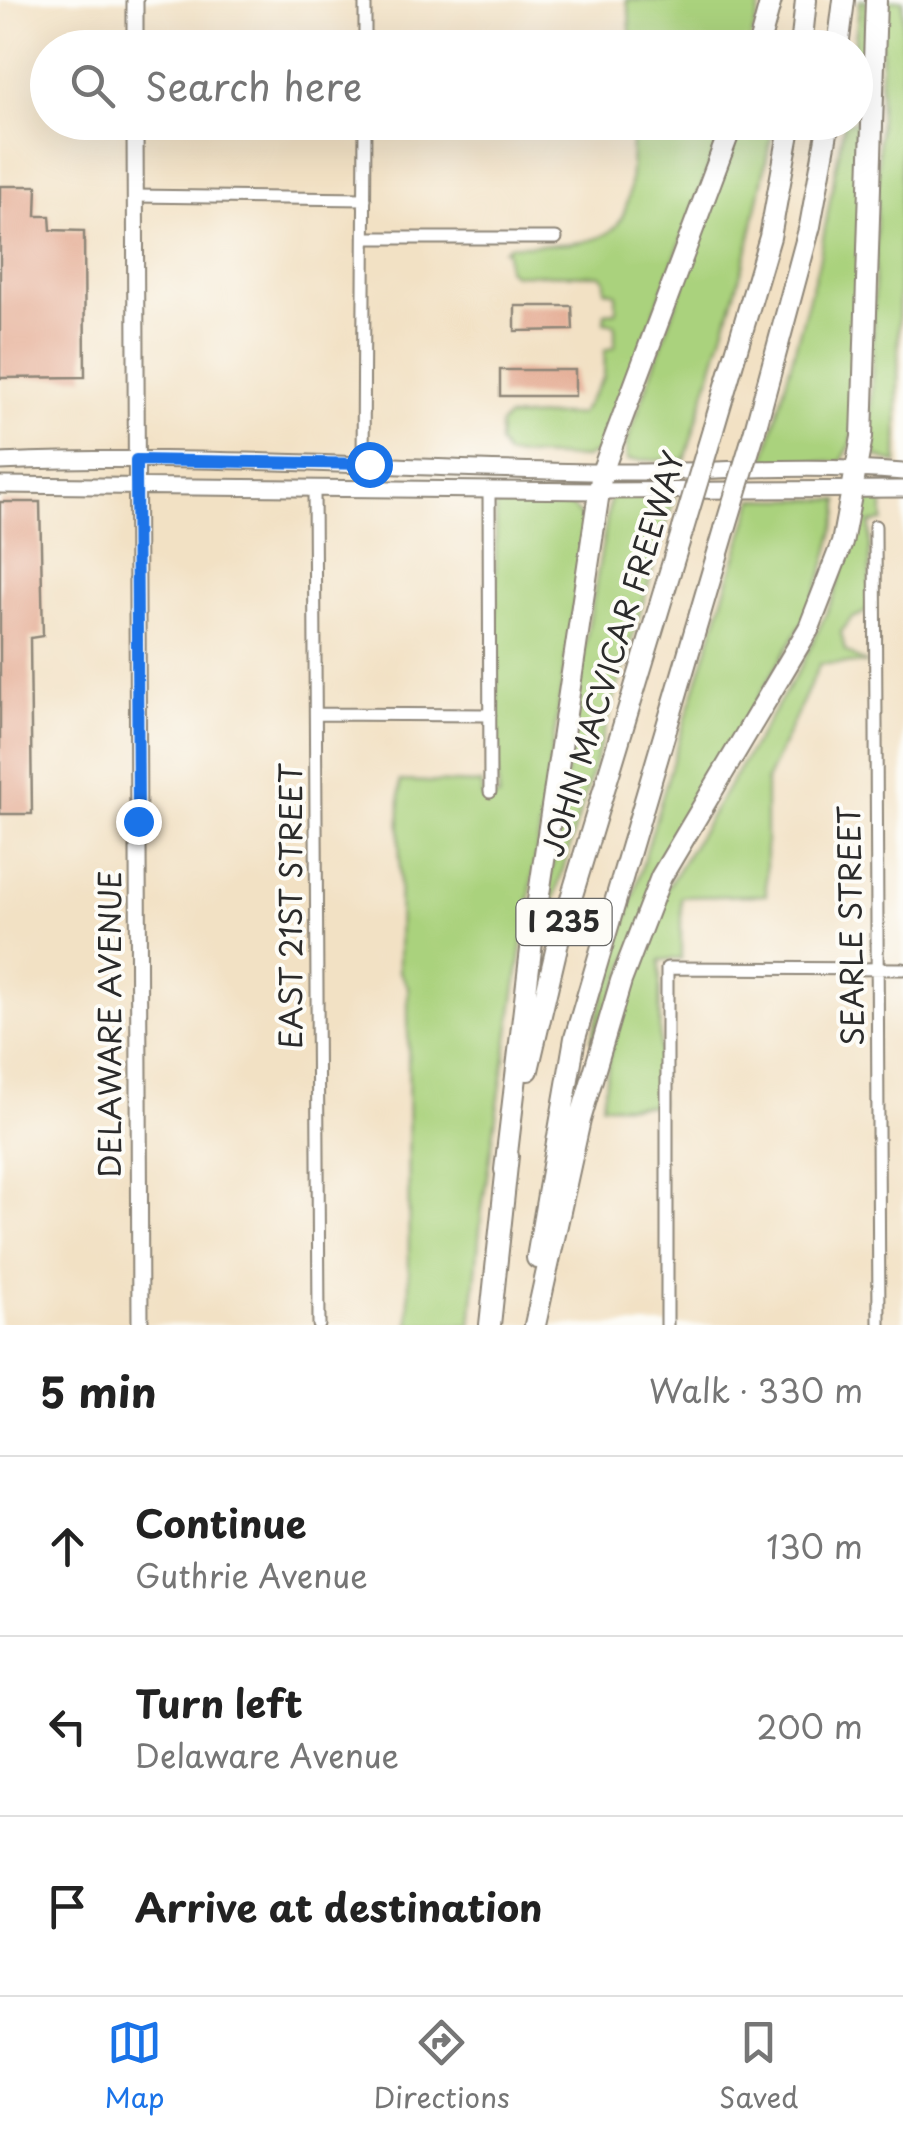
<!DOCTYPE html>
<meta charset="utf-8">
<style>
body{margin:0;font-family:"Playpen Sans",sans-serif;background:#f6f6f6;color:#222}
.stop{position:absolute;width:30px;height:30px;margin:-22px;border:8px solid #1a73e8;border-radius:50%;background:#fff}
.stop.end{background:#1a73e8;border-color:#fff;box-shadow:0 2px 10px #0008}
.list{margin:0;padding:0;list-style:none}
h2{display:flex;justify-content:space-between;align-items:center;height:130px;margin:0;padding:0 40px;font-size:42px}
h2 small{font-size:32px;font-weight:400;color:#767676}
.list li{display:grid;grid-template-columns:65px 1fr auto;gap:30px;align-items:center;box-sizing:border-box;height:180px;padding:0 40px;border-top:2px solid #e0e0e0}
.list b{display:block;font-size:38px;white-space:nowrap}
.list p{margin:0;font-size:32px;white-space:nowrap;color:#767676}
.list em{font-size:32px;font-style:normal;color:#767676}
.icon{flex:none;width:55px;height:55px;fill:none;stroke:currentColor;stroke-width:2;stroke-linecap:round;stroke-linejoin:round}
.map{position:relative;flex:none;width:903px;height:1325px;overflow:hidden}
.search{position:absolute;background:#fff;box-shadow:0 10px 40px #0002;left:30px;right:30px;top:30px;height:110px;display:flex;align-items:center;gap:25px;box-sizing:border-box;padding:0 35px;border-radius:55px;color:#767676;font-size:38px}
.sheet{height:670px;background:#fff}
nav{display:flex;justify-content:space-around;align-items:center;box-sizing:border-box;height:140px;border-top:2px solid #e0e0e0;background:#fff;font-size:28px;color:#767676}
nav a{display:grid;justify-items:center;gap:5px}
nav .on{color:#1a73e8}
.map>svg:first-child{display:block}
.green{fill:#aad27d;stroke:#6a7e54;stroke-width:2.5}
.building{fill:#e5ae96}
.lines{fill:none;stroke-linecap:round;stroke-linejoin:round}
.minor-casing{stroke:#8e8678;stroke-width:15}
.secondary-casing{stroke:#8e8678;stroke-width:19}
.motorway-casing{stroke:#8e8678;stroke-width:24}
.minor{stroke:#fff;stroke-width:11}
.secondary{stroke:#fff;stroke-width:15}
.motorway{stroke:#fff;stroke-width:20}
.motorway-bridge-casing{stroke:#8e8678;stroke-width:24;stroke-linecap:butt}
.motorway-bridge{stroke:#fff;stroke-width:20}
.route{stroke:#1a73e8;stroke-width:12}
.labels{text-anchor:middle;stroke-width:8;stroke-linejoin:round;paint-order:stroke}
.shield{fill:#fdfcf7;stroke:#6a6a68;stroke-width:2.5}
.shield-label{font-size:28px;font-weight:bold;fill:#2b2b2b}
.street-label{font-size:30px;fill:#2b2b2b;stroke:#fdfcf7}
</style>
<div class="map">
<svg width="903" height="1325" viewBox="0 0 903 1325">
<rect width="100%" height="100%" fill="#fdfcf7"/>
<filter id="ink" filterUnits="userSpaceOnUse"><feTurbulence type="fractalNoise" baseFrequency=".01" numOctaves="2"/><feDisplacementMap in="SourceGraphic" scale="20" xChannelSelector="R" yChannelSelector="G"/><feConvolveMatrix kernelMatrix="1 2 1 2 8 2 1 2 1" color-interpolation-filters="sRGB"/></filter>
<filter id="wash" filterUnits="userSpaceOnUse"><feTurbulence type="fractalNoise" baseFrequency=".0048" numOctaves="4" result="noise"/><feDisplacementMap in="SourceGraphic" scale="40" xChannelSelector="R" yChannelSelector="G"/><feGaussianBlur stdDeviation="2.25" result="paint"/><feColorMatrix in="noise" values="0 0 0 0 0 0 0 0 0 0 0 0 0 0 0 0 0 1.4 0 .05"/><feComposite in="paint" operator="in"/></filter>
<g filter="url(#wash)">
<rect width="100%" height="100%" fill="#f2e1c4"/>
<path class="green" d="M 626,0 L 762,0 L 749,48 L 631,47 L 629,11 Z
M 860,0 L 867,0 L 852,443 L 841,462 L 764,462 L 819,261 L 844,123 L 856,122 L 854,47 Z
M 883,0 L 903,0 L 897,464 L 876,456 L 870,434 Z
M 632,123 L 725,123 L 604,449 L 585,458 L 506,455 L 499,443 L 500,424 L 507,418 L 580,414 L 604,377 L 605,350 L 615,347 L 615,324 L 604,322 L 605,313 L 616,312 L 616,293 L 605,290 L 605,280 L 601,275 L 514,274 L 507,269 L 507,251 L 504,250 L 510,245 C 626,245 632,240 632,123 Z
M 740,123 L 774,123 L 747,253 L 685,460 L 627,460 L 626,445 Z
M 611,495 L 675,496 L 541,943 L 585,645 Z
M 502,497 C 536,497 572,489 586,528 L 482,1209 L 471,1325 L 409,1325 L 408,986 L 399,971 L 400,781 L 482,784 L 482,797 L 499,797 L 495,752 L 496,505 Z
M 883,497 L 883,521 L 870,523 L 870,602 L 866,612 L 851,619 L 841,632 L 845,651 L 866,663 L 820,664 L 766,781 L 766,895 L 681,897 L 681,959 L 660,960 L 659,1106 L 602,1105 L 611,1049 L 633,976 L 667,888 L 802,665 L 834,596 L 861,510 L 870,501 Z
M 754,499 L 839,500 L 839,512 L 823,572 L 807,615 L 688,817 L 594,1041 L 591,1040 L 675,753 Z"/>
<g id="blocks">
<path class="building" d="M 0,186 L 37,186 L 36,216 L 50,216 L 51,230 L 84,231 L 85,377 L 0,378 Z
M 515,306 L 572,306 L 573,330 L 515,331 Z
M 500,370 L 575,370 L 575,396 L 500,396 Z
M 0,502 L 40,502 L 43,636 L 30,638 L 32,814 L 0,814 Z"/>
</g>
</g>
<g filter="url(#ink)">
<use href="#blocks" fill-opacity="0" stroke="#8e8678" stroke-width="2.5"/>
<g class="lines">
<defs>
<path id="minor" d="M 365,48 L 365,0
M 135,196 L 365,199
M 365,238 L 556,238
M 363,465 L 365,122
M 314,488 L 319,1325
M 489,488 L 490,792
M 875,526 L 879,1325
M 316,714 L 490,715
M 667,1325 L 667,968 L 903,969"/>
<path id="secondary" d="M 135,0 L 135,48
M 135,122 L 140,1325
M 0,462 C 200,453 400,469 600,472 C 701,473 802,463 903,472
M 0,485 L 598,491 L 903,489"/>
<path id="motorway" d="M 758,48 L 771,0
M 801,48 L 806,0
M 838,48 L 844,0
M 713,430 L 770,237 L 791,122
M 755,430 L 810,226 L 829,122
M 528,1070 L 559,938 L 683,529
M 505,1170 L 532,941 L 602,472 L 733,122
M 537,1258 L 575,1038 L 725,529
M 490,1325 L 508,1156
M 535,1325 L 580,1120 L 621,981 L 661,877 L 809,628 L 842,543 L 862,437 L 876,0"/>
</defs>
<use href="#minor" class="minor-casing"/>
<use href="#secondary" class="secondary-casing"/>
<use href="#motorway" class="motorway-casing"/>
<use href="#minor" class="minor"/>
<use href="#secondary" class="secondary"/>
<use href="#motorway" class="motorway"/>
<defs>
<path id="motorway-bridge" d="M 683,529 L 713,430
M 725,529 L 755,430"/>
</defs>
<use href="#motorway-bridge" class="motorway-bridge-casing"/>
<use href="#motorway-bridge" class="motorway-bridge"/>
</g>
</g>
<g class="lines" filter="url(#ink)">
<path class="route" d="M 138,821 L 136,460 L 369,464"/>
</g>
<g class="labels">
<rect class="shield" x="516.5" y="899" width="95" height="46" rx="8"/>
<g class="shield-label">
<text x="564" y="932">I 235</text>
</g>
<g class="street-label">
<text transform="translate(614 654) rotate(-73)" y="10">JOHN MACVICAR FREEWAY</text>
<text transform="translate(292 906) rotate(-90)" y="10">EAST 21ST STREET</text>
<text transform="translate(852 926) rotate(-91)" y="10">SEARLE STREET</text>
<text transform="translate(111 1024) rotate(-90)" y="10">DELAWARE AVENUE</text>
</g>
</g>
</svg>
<div class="stop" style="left:369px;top:464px"></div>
<div class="stop end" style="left:138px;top:821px"></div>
<div class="search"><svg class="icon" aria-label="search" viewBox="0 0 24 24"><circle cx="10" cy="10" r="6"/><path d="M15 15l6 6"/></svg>Search here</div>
</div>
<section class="sheet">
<h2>5 min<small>Walk · 330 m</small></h2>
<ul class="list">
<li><svg class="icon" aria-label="ahead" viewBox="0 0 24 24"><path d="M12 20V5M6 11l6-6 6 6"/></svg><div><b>Continue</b><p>Guthrie Avenue</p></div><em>130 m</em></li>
<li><svg class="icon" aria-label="left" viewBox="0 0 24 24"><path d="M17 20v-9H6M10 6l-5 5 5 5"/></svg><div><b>Turn left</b><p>Delaware Avenue</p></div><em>200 m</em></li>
<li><svg class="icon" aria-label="arrive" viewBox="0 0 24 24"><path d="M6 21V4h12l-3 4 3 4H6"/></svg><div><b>Arrive at destination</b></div></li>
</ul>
</section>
<nav>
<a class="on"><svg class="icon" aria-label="map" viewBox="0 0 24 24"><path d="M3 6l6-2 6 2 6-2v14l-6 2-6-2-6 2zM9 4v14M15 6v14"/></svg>Map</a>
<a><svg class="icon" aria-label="directions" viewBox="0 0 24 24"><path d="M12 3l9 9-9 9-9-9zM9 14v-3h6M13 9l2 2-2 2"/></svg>Directions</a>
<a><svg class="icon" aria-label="saved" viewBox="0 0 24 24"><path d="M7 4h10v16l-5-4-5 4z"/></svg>Saved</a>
</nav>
